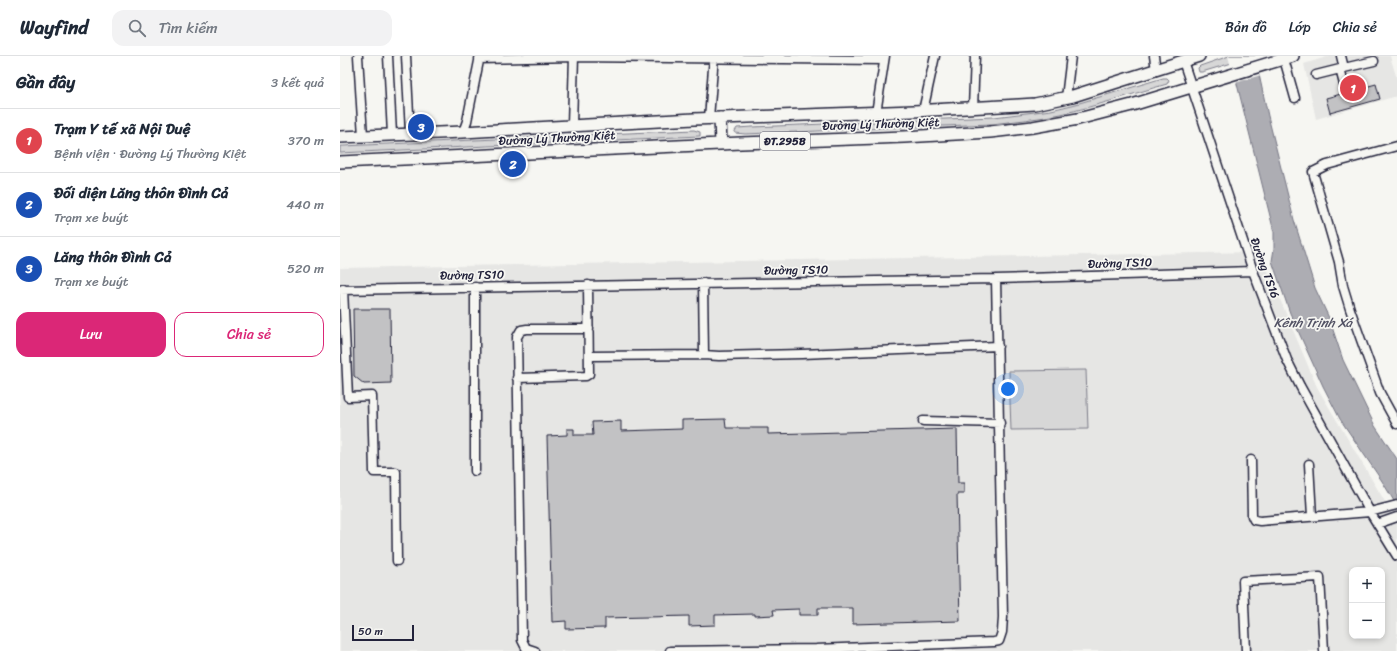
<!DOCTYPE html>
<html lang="vi">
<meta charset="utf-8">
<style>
body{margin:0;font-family:Sriracha,sans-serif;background:#f2f2f3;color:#1f2937}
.controls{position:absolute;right:12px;bottom:12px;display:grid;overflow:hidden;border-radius:8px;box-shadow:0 2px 6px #0003}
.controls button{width:36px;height:36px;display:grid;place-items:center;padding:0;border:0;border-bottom:1px solid #e0e1e3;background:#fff;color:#1f2937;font:20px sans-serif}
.scale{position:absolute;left:12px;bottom:10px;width:62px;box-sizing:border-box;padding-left:4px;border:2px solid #22223b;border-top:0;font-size:11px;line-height:14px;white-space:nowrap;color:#22223b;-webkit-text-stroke:3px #f6f6f2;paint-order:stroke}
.you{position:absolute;left:668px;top:333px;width:14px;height:14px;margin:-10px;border:3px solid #fff;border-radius:50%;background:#1a73e8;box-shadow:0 0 0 6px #1a73e833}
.badge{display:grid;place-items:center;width:26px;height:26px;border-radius:50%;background:#db2777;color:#fff;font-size:13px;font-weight:700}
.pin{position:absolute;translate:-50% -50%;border:2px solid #fff;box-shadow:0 1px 4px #0006}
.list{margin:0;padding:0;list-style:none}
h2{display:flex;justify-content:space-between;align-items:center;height:52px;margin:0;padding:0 16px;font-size:17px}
h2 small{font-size:13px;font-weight:400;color:#747a83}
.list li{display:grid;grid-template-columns:26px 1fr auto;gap:12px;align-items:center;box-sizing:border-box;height:64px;padding:0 16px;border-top:1px solid #e0e1e3}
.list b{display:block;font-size:15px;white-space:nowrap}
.list p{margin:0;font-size:13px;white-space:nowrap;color:#747a83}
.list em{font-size:13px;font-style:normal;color:#747a83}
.actions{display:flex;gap:8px;padding:12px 16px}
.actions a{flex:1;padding:9px 0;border:1px solid #db2777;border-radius:12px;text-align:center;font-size:14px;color:#db2777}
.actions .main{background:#db2777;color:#fff}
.icon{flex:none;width:22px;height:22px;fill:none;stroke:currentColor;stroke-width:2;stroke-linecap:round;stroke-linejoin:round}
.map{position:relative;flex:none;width:1057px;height:595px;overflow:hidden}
header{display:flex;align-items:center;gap:24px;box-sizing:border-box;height:56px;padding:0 20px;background:#fff;border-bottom:1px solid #e0e1e3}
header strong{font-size:19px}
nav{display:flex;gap:22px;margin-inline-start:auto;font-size:14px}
.search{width:280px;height:36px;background:#f2f2f3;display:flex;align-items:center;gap:10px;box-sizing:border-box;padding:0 14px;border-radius:12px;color:#747a83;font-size:15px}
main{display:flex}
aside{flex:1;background:#fff}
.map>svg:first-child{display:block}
.built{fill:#e6e6e4;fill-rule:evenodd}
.green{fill:#d7d7d7;stroke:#7c7c89}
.water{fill:#adadb3;stroke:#757583}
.pier{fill:#f6f6f2}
.building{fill:#c2c2c4;stroke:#22223b}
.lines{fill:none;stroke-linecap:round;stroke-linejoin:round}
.minor-casing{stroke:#22223b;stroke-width:11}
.major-casing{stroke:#22223b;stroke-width:14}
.minor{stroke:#f6f6f2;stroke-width:8}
.major{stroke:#f6f6f2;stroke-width:11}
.labels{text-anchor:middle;stroke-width:3.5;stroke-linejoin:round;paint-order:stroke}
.shield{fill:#f6f6f2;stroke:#626272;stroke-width:1}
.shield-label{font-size:11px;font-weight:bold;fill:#22223b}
.street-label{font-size:12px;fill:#22223b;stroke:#f6f6f2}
.water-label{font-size:13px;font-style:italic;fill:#535365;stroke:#f6f6f2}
</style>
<header>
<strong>Wayfind</strong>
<div class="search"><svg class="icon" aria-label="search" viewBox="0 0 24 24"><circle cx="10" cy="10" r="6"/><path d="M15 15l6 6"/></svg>Tìm kiếm</div>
<nav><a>Bản đồ</a><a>Lớp</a><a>Chia sẻ</a></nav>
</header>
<main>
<aside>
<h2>Gần đây<small>3 kết quả</small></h2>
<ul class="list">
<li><span class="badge" style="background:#e0444e">1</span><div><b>Trạm Y tế xã Nội Duệ</b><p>Bệnh viện · Đường Lý Thường Kiệt</p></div><em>370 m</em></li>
<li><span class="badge" style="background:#1a4fb4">2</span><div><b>Đối diện Lăng thôn Đình Cả</b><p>Trạm xe buýt</p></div><em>440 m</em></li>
<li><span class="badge" style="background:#1a4fb4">3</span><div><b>Lăng thôn Đình Cả</b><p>Trạm xe buýt</p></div><em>520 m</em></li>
</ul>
<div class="actions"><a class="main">Lưu</a><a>Chia sẻ</a></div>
</aside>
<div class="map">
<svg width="1057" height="595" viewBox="0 0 1057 595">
<rect width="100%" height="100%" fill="#f6f6f2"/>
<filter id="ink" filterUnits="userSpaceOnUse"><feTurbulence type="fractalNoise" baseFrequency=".025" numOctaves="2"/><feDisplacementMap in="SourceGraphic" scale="8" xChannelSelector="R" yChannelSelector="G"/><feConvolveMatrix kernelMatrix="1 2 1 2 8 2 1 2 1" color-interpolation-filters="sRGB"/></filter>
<g filter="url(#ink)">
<path class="built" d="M 990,0 L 1050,0 L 1057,23 L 1057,40 L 976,63 L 964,8 Z
M 920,196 L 977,331 L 1057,466 L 1057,595 L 0,595 L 0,212 ZM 1012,514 L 1042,514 L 1042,580 L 1012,580 Z"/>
<path class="green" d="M 889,0 L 915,0 L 862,16 L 859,16 L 858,12 L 860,10 Z
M 823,22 L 827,22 L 829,24 L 827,28 C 792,38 757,50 721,58 C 698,63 675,65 652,68 L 405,78 L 395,77 L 395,75 L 397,72 L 412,71 L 654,61 L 711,54 L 736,48 Z
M 354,74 L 360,76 L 360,80 L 0,97 L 0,90 L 3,90 Z
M 746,314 L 748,373 L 671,374 L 669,315 Z"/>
<path class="water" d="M 890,0 L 915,0 L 928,60 L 954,164 L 975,232 L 989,262 L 1003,304 L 1035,370 L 1057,403 L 1057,450 L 1042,425 L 1000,363 L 983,330 L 950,257 L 932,205 L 934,193 L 934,176 Z"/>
<path class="pier" d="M 888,0 L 917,0 L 921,19 L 895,27 Z"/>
<path class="building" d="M 1036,28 L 1040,43 L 990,57 L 986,42 L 1001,38 L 1004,41 L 1008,41 L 1010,40 L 1011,35 Z
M 13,253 L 50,253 L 51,327 L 24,328 L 14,320 Z
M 385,363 L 386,372 L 428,372 L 428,378 L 617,373 L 618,427 L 624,427 L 624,438 L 617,438 L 620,565 L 513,568 L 513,552 L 478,552 L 478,559 L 459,559 L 459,553 L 433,554 L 434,559 L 415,560 L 415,558 L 375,559 L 375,569 L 349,570 L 349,560 L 265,562 L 265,572 L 226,573 L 226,565 L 212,566 L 207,380 L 227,379 L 227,373 L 234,373 L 234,379 L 253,379 L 252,366 L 281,365 L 281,375 L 342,373 L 342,364 Z"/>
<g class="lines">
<defs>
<path id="minor" d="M 18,0 L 23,80
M 48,0 L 52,78
M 66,0 L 70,77
M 814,0 L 816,14
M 139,3 L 234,1 L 544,4
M 944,3 L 955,42
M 843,5 L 913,215 L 947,304 L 960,330 L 1030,456 L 1057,500
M 1004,12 L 1034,5
M 1000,13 L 1006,36
M 976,19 L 1004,12 L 1001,0
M 726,42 L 731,0
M 633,52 L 635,0
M 583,55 L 595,0
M 536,57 L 545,0
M 369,62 L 374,0
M 232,69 L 234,0
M 123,76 L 127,65 L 140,0
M 1057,90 L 987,109 L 973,116 L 999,206 L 1003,230 L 1010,253 L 1040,337 L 1057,368
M 363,227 L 364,299 L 379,300 L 462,298 L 658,290
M 135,231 L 135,415
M 3,233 L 8,341 L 32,340 L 34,416 L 56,416 L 57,505
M 0,234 L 656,223 L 913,215
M 250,300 L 364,299
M 177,322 L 246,320 L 249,318 L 248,229
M 583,365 L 660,367
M 911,404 L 912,460 L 914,464 L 920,465 L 1030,456 L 1057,449
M 969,408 L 972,460
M 1037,468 L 1057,461
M 195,595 L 186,592 L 182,584 L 177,281 L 181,274 L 187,273 L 249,273
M 330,595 L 476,593 L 654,586 L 659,585 L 662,576 L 663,561 L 656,223
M 906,595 L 903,525 L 980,521 L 984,595"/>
<path id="major" d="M 380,62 L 381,88
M 0,81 L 123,76 L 354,63 L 574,55 L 695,48 L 733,40 L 859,0
M 0,106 L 401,87 L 564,81 L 650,76 L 693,71 L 738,63 L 792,49 L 953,0"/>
</defs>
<use href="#minor" class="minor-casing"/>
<use href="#major" class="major-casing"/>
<use href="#minor" class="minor"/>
<use href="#major" class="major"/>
</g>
</g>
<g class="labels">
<rect class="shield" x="420" y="76" width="50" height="18" rx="3"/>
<g class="shield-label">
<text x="445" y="89">ĐT.295B</text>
</g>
<g class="street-label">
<text transform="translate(541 68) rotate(-2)" y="4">Đường Lý Thường Kiệt</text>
<text transform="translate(217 82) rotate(-3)" y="4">Đường Lý Thường Kiệt</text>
<text transform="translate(780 207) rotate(-2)" y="4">Đường TS10</text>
<text transform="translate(925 212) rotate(70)" y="4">Đường TS16</text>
<text transform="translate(456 214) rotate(-1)" y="4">Đường TS10</text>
<text transform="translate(132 219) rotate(-1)" y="4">Đường TS10</text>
</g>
<g class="water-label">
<text x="973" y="271">Kênh Trịnh Xá</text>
</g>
</g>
</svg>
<div class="controls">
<button>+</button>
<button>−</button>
</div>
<div class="scale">50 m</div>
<div class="you"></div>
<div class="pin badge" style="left:1013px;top:32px;background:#e0444e">1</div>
<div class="pin badge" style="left:173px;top:108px;background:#1a4fb4">2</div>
<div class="pin badge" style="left:81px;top:71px;background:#1a4fb4">3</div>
</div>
</main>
